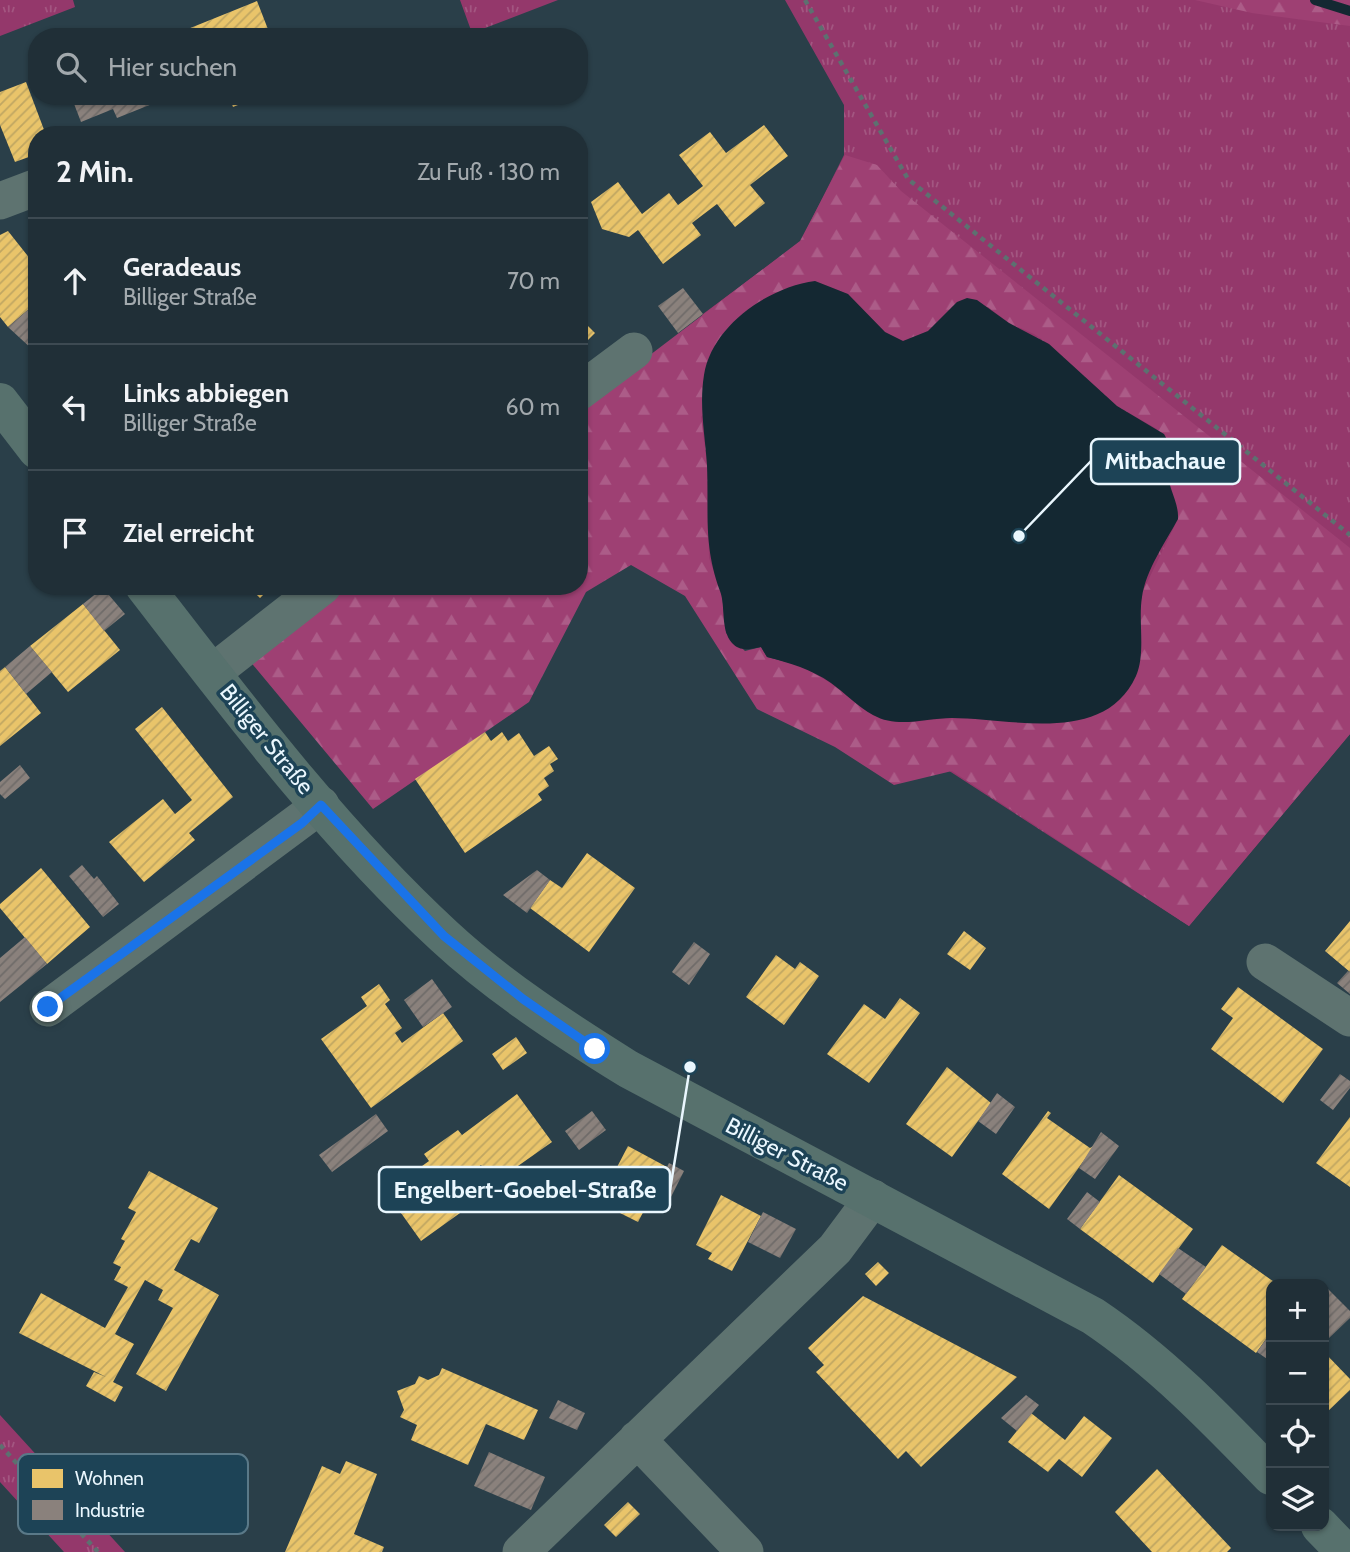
<!DOCTYPE html>
<html lang="de">
<meta charset="utf-8">
<style>
body{margin:0;font-family:Cabin,sans-serif;background:#2d3b42;color:#f1f3f6}
.controls{position:absolute;right:21px;bottom:21px;display:grid;overflow:hidden;border-radius:14px;box-shadow:0 2px 5px #0004}
.controls button{width:63px;height:63px;display:grid;place-items:center;padding:0;border:0;border-bottom:2px solid #3d4a52;background:#202f37;color:#f1f3f6;font:35px sans-serif}
.stop{position:absolute;width:21px;height:21px;margin:-16px;border:5px solid #1a73e8;border-radius:50%;background:#fff}
.stop.end{background:#1a73e8;border-color:#fff;box-shadow:0 2px 7px #0008}
.list{margin:0;padding:0;list-style:none}
h2{display:flex;justify-content:space-between;align-items:center;height:91px;margin:0;padding:0 28px;font-size:30px}
h2 small{font-size:23px;font-weight:400;color:#a2a9ad}
.list li{display:grid;grid-template-columns:46px 1fr auto;gap:21px;align-items:center;box-sizing:border-box;height:126px;padding:0 28px;border-top:2px solid #3d4a52}
.list b{display:block;font-size:26px;white-space:nowrap}
.list p{margin:0;font-size:23px;white-space:nowrap;color:#a2a9ad}
.list em{font-size:23px;font-style:normal;color:#a2a9ad}
.icon{flex:none;width:38px;height:38px;fill:none;stroke:currentColor;stroke-width:2;stroke-linecap:round;stroke-linejoin:round}
.map{position:relative;flex:none;width:1350px;height:1552px;overflow:hidden}
.search{position:absolute;background:#202f37;box-shadow:0 2px 5px #0004;left:28px;top:28px;width:560px;height:77px;display:flex;align-items:center;gap:18px;box-sizing:border-box;padding:0 24px;border-radius:28px;color:#a2a9ad;font-size:26px}
.panel{position:absolute;background:#202f37;box-shadow:0 2px 5px #0004;left:28px;top:126px;width:560px;height:469px;border-radius:28px}
.map>svg:first-child{display:block}
.grass{fill:url(#grass-tufts)}
.forest{fill:url(#forest-firs);fill-rule:evenodd}
.water{fill:#142832}
.homes{fill:url(#homes-hatch)}
.industry{fill:url(#industry-hatch)}
.lines{fill:none;stroke-linecap:round;stroke-linejoin:round}
.stream{stroke:#142832;stroke-width:10}
.path{stroke:#5d7070;stroke-width:4.5;stroke-dasharray:5 5;stroke-linecap:butt}
.street{stroke:#5e7370;stroke-width:37}
.secondary{stroke:#57716d;stroke-width:38}
.route{stroke:#1a73e8;stroke-width:9}
.labels{text-anchor:middle;stroke-width:7;stroke-linejoin:round;paint-order:stroke}
.street-label{font-size:23px;fill:#eaf7fe;stroke:#1d4356}
.key{fill:#1d4356;stroke:#5a7988;stroke-width:2}
.key-label{font-size:19px;fill:#eaf7fe}
.leader{fill:none;stroke:#eaf7fe;stroke-width:2.5}
.callout-dot{fill:#eaf7fe;stroke:#1d4356;stroke-width:2.5}
.callout{fill:#1d4356;stroke:#eaf7fe;stroke-width:2.5}
.callout-label{font-size:24px;text-anchor:middle;font-weight:bold;fill:#eaf7fe}
</style>
<div class="map">
<svg width="1350" height="1552" viewBox="0 0 1350 1552">
<defs>
<pattern id="grass-tufts" width="24" height="20" patternUnits="userSpaceOnUse" patternTransform="scale(1.75)"><rect width="24" height="20" fill="#94386b"/><path d="M3 7l-1-3M5 7V3M7 7l1-3M15 17l-1-3M17 17v-4M19 17l1-3" fill="none" stroke="#a35681"/></pattern>
<pattern id="forest-firs" width="22" height="20" patternUnits="userSpaceOnUse" patternTransform="scale(1.75)"><rect width="22" height="20" fill="#9e4073"/><path d="M5 1l3.5 6h-7zM16 11l3.5 6h-7z" fill="#ac5c88"/></pattern>
<pattern id="homes-hatch" width="6" height="6" patternUnits="userSpaceOnUse" patternTransform="scale(1.75)"><rect width="6" height="6" fill="#e9c46a"/><path d="M-1 1l2-2M0 6l6-6M5 7l2-2" fill="none" stroke="#c0a662"/></pattern>
<pattern id="industry-hatch" width="6" height="6" patternUnits="userSpaceOnUse" patternTransform="scale(1.75)"><rect width="6" height="6" fill="#8a817c"/><path d="M-1 1l2-2M0 6l6-6M5 7l2-2" fill="none" stroke="#6f6b69"/></pattern>
</defs>
<rect width="100%" height="100%" fill="#2a3f49"/>
<path class="grass" d="M 0,0 L 73,0 L 75,7 L 0,36 Z
M 460,0 L 558,0 L 472,33 Z
M 785,0 L 1350,0 L 1350,734 L 1189,926 L 889,732 L 741,622 L 637,450 L 703,314 L 801,241 L 844,155 L 844,105 Z
M 0,1415 L 125,1552 L 64,1552 L 0,1482 Z"/>
<path class="forest" d="M 1195,0 L 1350,0 L 1350,26 L 1252,13 Z
M 845,155 L 877,165 L 901,191 L 1350,548 L 1350,734 L 1189,926 L 952,771 L 894,785 L 835,747 L 757,709 L 685,596 L 631,565 L 586,592 L 529,702 L 373,809 L 249,660 L 346,586 L 579,586 L 579,409 L 800,241 ZM 815,281 L 848,294 L 885,332 L 903,341 L 928,331 L 957,302 L 988,307 L 1009,323 L 1034,334 L 1049,344 L 1117,406 L 1157,429 L 1169,453 L 1167,468 L 1178,519 L 1142,593 L 1139,624 L 1141,651 L 985,719 L 949,718 L 912,722 L 874,716 L 829,682 L 799,665 L 767,657 L 761,647 L 745,651 L 726,633 L 722,594 L 709,558 L 707,464 L 701,417 Z"/>
<path class="water" d="M 815,281 L 848,294 L 885,332 L 903,341 L 928,331 L 957,302 L 967,298 L 977,300 L 1009,323 L 1049,344 L 1117,406 L 1164,434 C 1172,446 1167,455 1167,468 C 1167,487 1179,501 1178,519 C 1165,543 1146,570 1142,597 C 1138,621 1146,653 1136,676 C 1104,746 1011,718 952,718 C 925,718 898,729 873,715 C 858,707 845,693 831,683 C 811,669 790,663 767,657 L 761,647 C 750,649 740,652 732,643 C 720,629 726,607 720,591 C 703,544 709,514 707,465 C 705,434 699,406 704,375 C 712,325 769,287 815,281 Z"/>
<path class="homes" d="M 257,1 L 271,37 L 168,37 Z
M 26,82 L 46,135 L 37,135 L 37,154 L 15,162 L 0,125 L 0,92 Z
M 229,96 L 260,96 L 233,107 Z
M 764,125 L 788,156 L 750,185 L 765,203 L 735,227 L 717,204 L 692,223 L 701,235 L 663,264 L 638,230 L 629,237 L 602,229 L 591,202 L 618,182 L 642,214 L 669,193 L 678,205 L 703,186 L 679,155 L 710,132 L 726,153 Z
M 8,231 L 31,260 L 37,255 L 37,302 L 8,327 L 0,317 L 0,235 Z
M 579,317 L 595,333 L 579,349 Z
M 248,586 L 272,586 L 260,598 Z
M 83,604 L 120,650 L 68,692 L 30,646 Z
M 5,667 L 41,713 L 0,746 L 0,671 Z
M 162,707 L 233,797 L 189,833 L 195,840 L 144,882 L 109,842 L 163,799 L 175,814 L 192,800 L 135,729 Z
M 485,732 L 491,741 L 502,732 L 508,741 L 519,733 L 534,756 L 549,746 L 558,759 L 550,764 L 554,771 L 544,778 L 549,786 L 538,794 L 542,800 L 465,853 L 415,779 Z
M 587,853 L 635,888 L 589,952 L 530,908 L 550,880 L 562,888 Z
M 41,868 L 90,927 L 47,964 L 0,908 L 0,904 Z
M 1350,921 L 1350,972 L 1325,951 Z
M 964,931 L 986,948 L 970,970 L 947,954 Z
M 776,955 L 795,969 L 800,962 L 819,976 L 784,1025 L 746,997 Z
M 379,984 L 390,1000 L 385,1004 L 402,1028 L 395,1033 L 402,1043 L 443,1013 L 463,1041 L 371,1108 L 321,1039 L 367,1006 L 361,997 Z
M 1238,987 L 1323,1049 L 1283,1103 L 1211,1049 L 1233,1018 L 1221,1009 Z
M 900,998 L 920,1013 L 869,1083 L 827,1054 L 864,1004 L 885,1019 Z
M 516,1037 L 527,1053 L 503,1070 L 492,1054 Z
M 947,1067 L 991,1103 L 952,1157 L 906,1124 Z
M 517,1094 L 552,1142 L 494,1183 L 481,1165 L 452,1187 L 467,1208 L 421,1241 L 386,1192 L 429,1161 L 424,1154 L 458,1130 L 462,1135 Z
M 1048,1111 L 1051,1113 L 1047,1118 L 1090,1148 L 1095,1145 L 1049,1209 L 1002,1174 Z
M 1350,1117 L 1350,1187 L 1316,1163 Z
M 628,1146 L 667,1167 L 638,1222 L 614,1210 L 618,1204 L 602,1196 Z
M 149,1171 L 218,1208 L 199,1243 L 191,1239 L 174,1270 L 219,1295 L 166,1391 L 136,1374 L 173,1308 L 158,1300 L 163,1290 L 145,1280 L 115,1334 L 134,1344 L 113,1382 L 123,1387 L 115,1402 L 86,1386 L 94,1372 L 106,1377 L 19,1333 L 41,1293 L 105,1328 L 128,1287 L 114,1280 L 121,1267 L 113,1263 L 125,1241 L 121,1239 L 136,1212 L 128,1208 Z
M 1119,1175 L 1193,1229 L 1153,1283 L 1080,1229 Z
M 721,1195 L 761,1216 L 732,1271 L 708,1259 L 712,1253 L 696,1245 Z
M 1222,1245 L 1277,1284 L 1271,1284 L 1271,1332 L 1256,1353 L 1182,1299 Z
M 878,1262 L 889,1273 L 876,1286 L 865,1274 Z
M 863,1296 L 1017,1377 L 921,1467 L 906,1451 L 898,1459 L 816,1372 L 824,1365 L 808,1348 Z
M 1324,1352 L 1350,1379 L 1350,1390 L 1324,1415 Z
M 442,1368 L 538,1410 L 524,1440 L 486,1424 L 468,1465 L 411,1440 L 417,1425 L 400,1417 L 404,1410 L 397,1391 L 415,1384 L 419,1376 L 428,1380 L 439,1375 Z
M 1031,1413 L 1065,1440 L 1084,1416 L 1112,1438 L 1082,1477 L 1059,1459 L 1048,1472 L 1008,1442 Z
M 346,1461 L 377,1474 L 354,1534 L 384,1547 L 382,1552 L 285,1552 L 322,1466 L 340,1474 Z
M 1157,1469 L 1231,1548 L 1227,1552 L 1152,1552 L 1115,1512 Z
M 628,1502 L 640,1514 L 616,1537 L 604,1525 Z"/>
<path class="industry" d="M 71,96 L 172,96 L 117,118 L 113,109 L 81,122 Z
M 683,288 L 703,314 L 678,333 L 658,306 Z
M 37,302 L 37,347 L 33,350 L 8,327 Z
M 103,588 L 125,614 L 104,631 L 83,604 Z
M 30,646 L 52,672 L 26,694 L 5,667 Z
M 20,765 L 30,778 L 5,799 L 0,794 L 0,782 Z
M 82,865 L 94,879 L 97,876 L 119,904 L 103,917 L 69,876 Z
M 537,870 L 550,880 L 527,913 L 503,895 Z
M 25,937 L 47,964 L 0,1002 L 0,958 Z
M 694,942 L 710,954 L 689,985 L 672,972 Z
M 1348,971 L 1350,972 L 1350,994 L 1337,983 Z
M 432,979 L 452,1007 L 423,1027 L 404,1000 Z
M 1340,1074 L 1350,1081 L 1350,1088 L 1333,1110 L 1320,1100 Z
M 997,1093 L 1015,1107 L 996,1134 L 978,1121 Z
M 592,1111 L 606,1130 L 579,1150 L 565,1131 Z
M 376,1114 L 388,1131 L 332,1172 L 319,1155 Z
M 1101,1132 L 1119,1146 L 1095,1179 L 1079,1168 Z
M 669,1163 L 684,1171 L 669,1201 L 654,1193 Z
M 1087,1192 L 1100,1202 L 1080,1229 L 1067,1219 Z
M 763,1212 L 796,1229 L 780,1258 L 748,1242 Z
M 1178,1248 L 1206,1267 L 1186,1294 L 1159,1274 Z
M 1325,1286 L 1350,1311 L 1350,1318 L 1327,1340 L 1324,1336 Z
M 1271,1332 L 1271,1359 L 1270,1361 L 1257,1352 Z
M 1026,1395 L 1039,1405 L 1017,1431 L 1001,1418 Z
M 558,1400 L 585,1413 L 577,1430 L 549,1418 Z
M 489,1452 L 545,1477 L 531,1510 L 474,1486 Z"/>
<g class="lines">
<path class="stream" d="M 1315,0 L 1350,11"/>
<path class="path" d="M 805,0 L 908,179 L 1350,535
M 0,1445 L 98,1552"/>
<path class="street" d="M 0,201 L 37,187
M 579,392 L 634,351
M 212,673 L 323,586
M 1265,962 L 1350,1018
M 48,1008 L 321,805
M 637,1439 L 745,1552
M 521,1552 L 835,1249 L 873,1198"/>
<path class="secondary" d="M 0,402 L 37,450
M 144,586 C 236,705 333,834 444,936 C 499,987 564,1029 628,1069 L 1093,1316 C 1160,1361 1215,1418 1271,1476
M 1320,1526 L 1345,1552"/>
</g>
<g class="lines">
<path class="route" d="M 48,1007 L 302,823 L 321,805 L 444,936 L 523,999 L 595,1049"/>
</g>
<g class="labels">
<g class="street-label">
<text transform="translate(267 739) rotate(51)" y="8">Billiger Straße</text>
<text transform="translate(787 1154) rotate(27)" y="8">Billiger Straße</text>
</g>
</g>
<rect x="18" y="1454" width="230" height="80" rx="10" class="key"/>
<rect x="32" y="1469" width="31" height="19" fill="#e9c46a"/>
<rect x="32" y="1500" width="31" height="20" fill="#8a817c"/>
<g class="key-label">
<text x="75" y="1485">Wohnen</text>
<text x="75" y="1517">Industrie</text>
</g>
<path class="leader" d="M1019 536L1091 461M690 1067L670 1190"/>
<g class="callout-dot">
<circle cx="1019" cy="536" r="7"/>
<circle cx="690" cy="1067" r="7"/>
</g>
<g class="callout">
<rect x="1091" y="439" width="149" height="45" rx="7"/>
<rect x="379" y="1167" width="291" height="45" rx="7"/>
</g>
<g class="callout-label">
<text x="1165" y="469">Mitbachaue</text>
<text x="525" y="1198">Engelbert-Goebel-Straße</text>
</g>
</svg>
<div class="controls">
<button>+</button>
<button>−</button>
<button><svg class="icon" aria-label="locate" viewBox="0 0 24 24"><circle cx="12" cy="12" r="6"/><path d="M12 2v4M12 18v4M2 12h4M18 12h4"/></svg></button>
<button><svg class="icon" aria-label="layers" viewBox="0 0 24 24"><path d="M12 4l9 5-9 5-9-5zM3 14l9 5 9-5"/></svg></button>
</div>
<div class="stop" style="left:595px;top:1049px"></div>
<div class="stop end" style="left:48px;top:1007px"></div>
<div class="search"><svg class="icon" aria-label="search" viewBox="0 0 24 24"><circle cx="10" cy="10" r="6"/><path d="M15 15l6 6"/></svg>Hier suchen</div>
<section class="panel">
<h2>2 Min.<small>Zu Fuß · 130 m</small></h2>
<ul class="list">
<li><svg class="icon" aria-label="ahead" viewBox="0 0 24 24"><path d="M12 20V5M6 11l6-6 6 6"/></svg><div><b>Geradeaus</b><p>Billiger Straße</p></div><em>70 m</em></li>
<li><svg class="icon" aria-label="left" viewBox="0 0 24 24"><path d="M17 20v-9H6M10 6l-5 5 5 5"/></svg><div><b>Links abbiegen</b><p>Billiger Straße</p></div><em>60 m</em></li>
<li><svg class="icon" aria-label="arrive" viewBox="0 0 24 24"><path d="M6 21V4h12l-3 4 3 4H6"/></svg><div><b>Ziel erreicht</b></div></li>
</ul>
</section>
</div>
